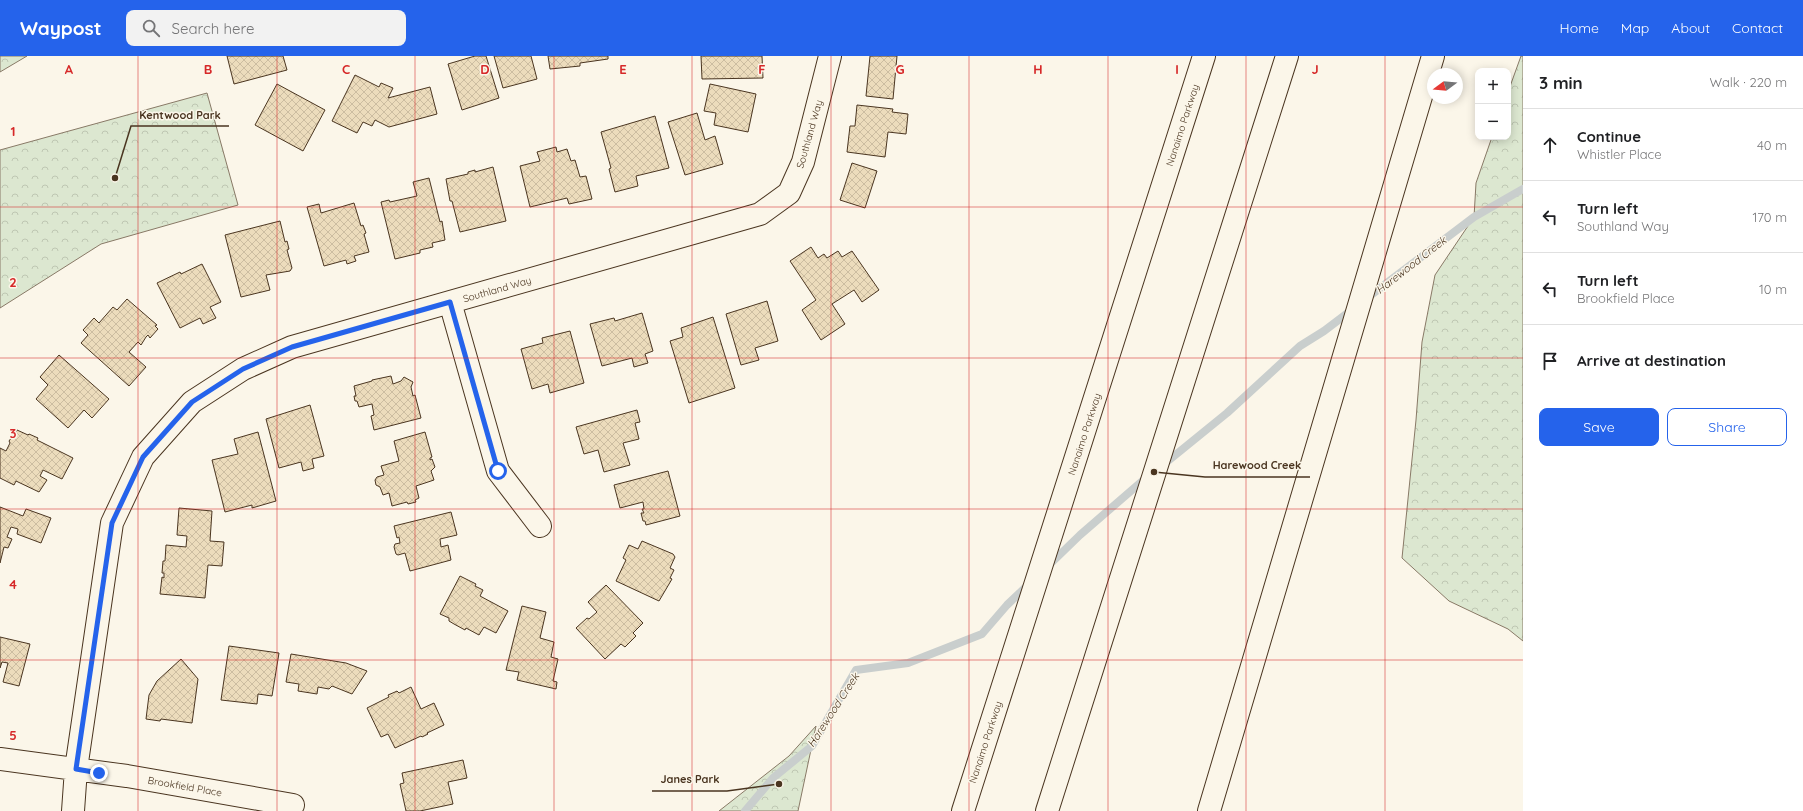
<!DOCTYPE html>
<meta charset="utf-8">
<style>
body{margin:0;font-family:Quicksand,sans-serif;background:#f2f2f2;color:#202124}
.controls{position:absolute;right:12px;top:12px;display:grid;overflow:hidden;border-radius:8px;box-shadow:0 2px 10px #0003}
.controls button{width:36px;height:36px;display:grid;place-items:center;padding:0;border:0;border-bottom:1px solid #e0e0e0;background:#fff;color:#202124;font:20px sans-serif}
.compass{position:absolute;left:1427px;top:12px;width:36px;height:36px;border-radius:50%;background:#fff;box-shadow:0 2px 10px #0003;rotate:254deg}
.stop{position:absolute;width:12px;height:12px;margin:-9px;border:3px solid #2563eb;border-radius:50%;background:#fff}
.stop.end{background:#2563eb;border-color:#fff;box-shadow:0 1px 4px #0008}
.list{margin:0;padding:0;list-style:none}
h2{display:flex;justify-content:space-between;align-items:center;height:52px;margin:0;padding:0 16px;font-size:17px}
h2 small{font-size:13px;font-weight:400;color:#757577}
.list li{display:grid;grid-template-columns:26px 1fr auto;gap:12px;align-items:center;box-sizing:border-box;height:72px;padding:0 16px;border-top:1px solid #e0e0e0}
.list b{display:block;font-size:15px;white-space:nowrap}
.list p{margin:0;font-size:13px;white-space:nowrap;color:#757577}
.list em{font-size:13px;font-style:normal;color:#757577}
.actions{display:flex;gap:8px;padding:12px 16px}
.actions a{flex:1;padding:9px 0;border:1px solid #2563eb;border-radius:8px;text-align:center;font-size:14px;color:#2563eb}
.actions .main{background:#2563eb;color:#fff}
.icon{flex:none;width:22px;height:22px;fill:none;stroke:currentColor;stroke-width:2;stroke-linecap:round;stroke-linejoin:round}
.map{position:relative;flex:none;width:1523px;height:755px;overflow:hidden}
header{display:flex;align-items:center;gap:24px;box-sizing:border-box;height:56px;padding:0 20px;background:#2563eb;color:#fff}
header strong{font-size:19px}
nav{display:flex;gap:22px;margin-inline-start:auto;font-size:14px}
.search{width:280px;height:36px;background:#f2f2f2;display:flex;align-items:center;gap:10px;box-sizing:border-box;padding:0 14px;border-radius:8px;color:#757577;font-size:15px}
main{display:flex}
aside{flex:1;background:#fff}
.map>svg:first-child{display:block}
.forest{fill:url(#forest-crowns);stroke:#887966}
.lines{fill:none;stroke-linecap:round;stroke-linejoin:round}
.stream{stroke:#c9cecd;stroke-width:8}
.building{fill:url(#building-cross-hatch);stroke:#4a3520}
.minor-casing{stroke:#4a3520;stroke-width:24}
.highway-casing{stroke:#4a3520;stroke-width:24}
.minor{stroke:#fbf6e9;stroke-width:22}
.highway{stroke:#fbf6e9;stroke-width:22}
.route{stroke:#2563eb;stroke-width:5}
.grid{fill:none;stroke:#d62828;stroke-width:1;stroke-opacity:0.55}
.labels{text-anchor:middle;stroke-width:3;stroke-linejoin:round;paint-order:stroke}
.street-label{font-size:10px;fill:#4a3520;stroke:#fbf6e9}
.water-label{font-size:11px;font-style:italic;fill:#4a3520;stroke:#fbf6e9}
.grid-label{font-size:13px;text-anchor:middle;font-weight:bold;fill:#d62828;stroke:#fbf6e9;stroke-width:3;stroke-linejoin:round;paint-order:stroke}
.leader{fill:none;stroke:#4a3520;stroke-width:1.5}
.callout-dot{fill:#4a3520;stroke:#fbf6e9;stroke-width:1.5}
.callout-label{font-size:11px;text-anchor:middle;font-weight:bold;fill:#4a3520;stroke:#fbf6e9;stroke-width:3;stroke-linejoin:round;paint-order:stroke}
</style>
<header>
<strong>Waypost</strong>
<div class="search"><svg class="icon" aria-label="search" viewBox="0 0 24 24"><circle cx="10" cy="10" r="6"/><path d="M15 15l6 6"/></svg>Search here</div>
<nav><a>Home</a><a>Map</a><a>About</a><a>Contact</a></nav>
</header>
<main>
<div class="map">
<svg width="1523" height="755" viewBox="0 0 1523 755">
<defs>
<pattern id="forest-crowns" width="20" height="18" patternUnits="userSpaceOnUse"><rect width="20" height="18" fill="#dce7d0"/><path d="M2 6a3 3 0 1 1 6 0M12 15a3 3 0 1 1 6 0" fill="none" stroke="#bec7b2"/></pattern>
<pattern id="building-cross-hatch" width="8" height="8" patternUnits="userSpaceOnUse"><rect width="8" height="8" fill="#ecdcbc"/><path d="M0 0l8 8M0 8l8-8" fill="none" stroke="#ccbda1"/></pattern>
</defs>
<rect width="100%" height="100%" fill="#fbf6e9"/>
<path class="forest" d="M 0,0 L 27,0 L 0,16 Z
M 1521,0 L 1523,0 L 1523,585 L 1508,573 L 1449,545 L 1402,502 L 1416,364 L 1422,286 L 1435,219 L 1474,161 L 1476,127 L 1492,81 L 1508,81 L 1508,36 Z
M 207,37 L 238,149 L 101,188 L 0,252 L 0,94 Z
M 816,670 L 798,755 L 719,755 L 789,700 Z"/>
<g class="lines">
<path class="stream" d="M 1367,242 L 1474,161 L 1523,133
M 1163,409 L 1227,357 L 1300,290 L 1324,275 L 1353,253
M 1047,511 L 1080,479 L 1147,421
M 745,755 L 773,722 L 812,690 L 856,614 L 908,607 L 982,578 L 1007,549 L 1029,528"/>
</g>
<path class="building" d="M 227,0 L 283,0 L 287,14 L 234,28 Z
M 475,0 L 486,0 L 499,42 L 462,54 L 448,8 Z
M 494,0 L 531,0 L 537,23 L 503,32 Z
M 548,0 L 608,0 L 608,3 L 580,7 L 580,10 L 550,13 Z
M 701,0 L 762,0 L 763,22 L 702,23 Z
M 870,0 L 897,0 L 893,43 L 866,40 Z
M 355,19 L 379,31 L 381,27 L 393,32 L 388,42 L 430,31 L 437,58 L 389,71 L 375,64 L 372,70 L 363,66 L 357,77 L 332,65 Z
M 277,28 L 325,54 L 303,95 L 255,69 Z
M 710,28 L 756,38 L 748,76 L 714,69 L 716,57 L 704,55 Z
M 857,49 L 893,53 L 892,56 L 908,58 L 906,78 L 888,76 L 885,101 L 847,96 L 850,70 L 855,70 Z
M 697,57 L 705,84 L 715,80 L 723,108 L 685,119 L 668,66 Z
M 655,60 L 669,112 L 636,120 L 638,130 L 615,136 L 609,113 L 611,112 L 601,76 Z
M 556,91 L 557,96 L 567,93 L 571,105 L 575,104 L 580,121 L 586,120 L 592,143 L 569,148 L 567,142 L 530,151 L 520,110 L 540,105 L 537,96 Z
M 852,107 L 877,115 L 865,152 L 840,144 Z
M 493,111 L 506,165 L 460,176 L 452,145 L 450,145 L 446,123 L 468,118 L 468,116 L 475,114 L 475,116 Z
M 429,122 L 440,166 L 442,165 L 445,184 L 432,187 L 433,191 L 420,194 L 420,197 L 395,203 L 381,146 L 389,144 L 390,146 L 417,140 L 413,126 Z
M 354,147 L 361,170 L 363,169 L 366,177 L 364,178 L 369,196 L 354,200 L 356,205 L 347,208 L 346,204 L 324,210 L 307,151 L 319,148 L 321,157 Z
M 280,165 L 285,186 L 287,185 L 289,193 L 287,194 L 292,212 L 290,215 L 266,219 L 270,234 L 241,241 L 225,179 Z
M 811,191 L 818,202 L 824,198 L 827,202 L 838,195 L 842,201 L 852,195 L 879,234 L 862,246 L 854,234 L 832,248 L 845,268 L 821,284 L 802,254 L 816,244 L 790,205 Z
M 202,208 L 221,246 L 210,251 L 216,262 L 203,268 L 200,262 L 180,272 L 157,227 L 180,216 L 181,218 Z
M 127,243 L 157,269 L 155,270 L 158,273 L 150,282 L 148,279 L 146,281 L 141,289 L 138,286 L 129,296 L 146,311 L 129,330 L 81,287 L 88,279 L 83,274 L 94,262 L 99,267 L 113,251 L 117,254 Z
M 767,245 L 778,285 L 755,292 L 759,304 L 741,309 L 726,258 Z
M 642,257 L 653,295 L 645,298 L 648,307 L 634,311 L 632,302 L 602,310 L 590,268 L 614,262 L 615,265 Z
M 713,261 L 735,332 L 689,347 L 670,285 L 683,281 L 681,272 Z
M 570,275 L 584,327 L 550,337 L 548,328 L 532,333 L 521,293 L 543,287 L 542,282 Z
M 59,299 L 109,343 L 92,362 L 84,354 L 68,372 L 36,343 L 48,329 L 40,321 Z
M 391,320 L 393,328 L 401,325 L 404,321 L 413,326 L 411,331 L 413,340 L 415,339 L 421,362 L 374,374 L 371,360 L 374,359 L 372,348 L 359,351 L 357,345 L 355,345 L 354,340 L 356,340 L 354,330 L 372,325 L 372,324 Z
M 310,349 L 324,400 L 312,403 L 314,412 L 303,415 L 301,406 L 279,412 L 266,363 Z
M 637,354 L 640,366 L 635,367 L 639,383 L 623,387 L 630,409 L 604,416 L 598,394 L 584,398 L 576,371 Z
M 17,374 L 28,379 L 29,378 L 38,382 L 37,384 L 73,402 L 62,423 L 43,414 L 40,420 L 47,424 L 39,436 L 16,425 L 14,429 L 0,422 L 0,392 L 6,395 L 10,387 L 9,385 Z
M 258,376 L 276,445 L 252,452 L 252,449 L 225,456 L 212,404 L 238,398 L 234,383 Z
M 425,376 L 432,401 L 430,402 L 430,404 L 432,403 L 435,411 L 431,415 L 434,424 L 416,430 L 419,442 L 415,444 L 416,446 L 408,448 L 407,446 L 392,450 L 389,437 L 383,439 L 380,431 L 376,429 L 375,424 L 377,421 L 384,419 L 381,410 L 399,405 L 394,385 Z
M 668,415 L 680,460 L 646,469 L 645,465 L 643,465 L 641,457 L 644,457 L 642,453 L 644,453 L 643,446 L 620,452 L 614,429 Z
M 0,451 L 23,460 L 26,453 L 51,462 L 41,487 L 17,478 L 18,473 L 11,471 L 7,481 L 12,483 L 8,492 L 4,491 L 0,507 Z
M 179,452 L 212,455 L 210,485 L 224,486 L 222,510 L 208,509 L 205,542 L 160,538 L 162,521 L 164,522 L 164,517 L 162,517 L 163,505 L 165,505 L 166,489 L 186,491 L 187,480 L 177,479 Z
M 451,456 L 457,479 L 440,483 L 441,491 L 448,489 L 451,504 L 410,515 L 405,497 L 398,499 L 396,498 L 394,491 L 395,488 L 400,487 L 399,481 L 397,482 L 394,470 Z
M 642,485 L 673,498 L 675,501 L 670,512 L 674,514 L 670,522 L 672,523 L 659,545 L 616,525 L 626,504 L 623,502 L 629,489 L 638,493 Z
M 460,520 L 476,528 L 475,530 L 483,534 L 480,540 L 508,555 L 496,577 L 484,571 L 479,579 L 466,572 L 465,574 L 454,568 L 449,565 L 449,562 L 440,558 Z
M 606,529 L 643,567 L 633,577 L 636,580 L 625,591 L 621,588 L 605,603 L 576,572 L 587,562 L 589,563 L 597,556 L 588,546 Z
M 522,550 L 546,556 L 540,582 L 554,586 L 551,601 L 558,603 L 553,625 L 557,626 L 556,633 L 517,624 L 519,616 L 506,614 Z
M 0,581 L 30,588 L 19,630 L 3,626 L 8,607 L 2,606 L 0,612 Z
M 229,590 L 279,597 L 272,640 L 258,638 L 257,648 L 221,644 Z
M 291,598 L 346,607 L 367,615 L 352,638 L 332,630 L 329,633 L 318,631 L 317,638 L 298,635 L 299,628 L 286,626 Z
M 181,603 L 198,623 L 192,667 L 161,663 L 160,665 L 146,663 L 149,639 L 157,625 Z
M 411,631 L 421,653 L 434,647 L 444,669 L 427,677 L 428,678 L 422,681 L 421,680 L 395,692 L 388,678 L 381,681 L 367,652 L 389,641 L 388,639 L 395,636 L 397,635 L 399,637 Z
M 463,704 L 467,722 L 448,726 L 453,748 L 420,755 L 406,755 L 400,728 L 404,727 L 402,717 Z"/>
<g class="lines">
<defs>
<path id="minor" d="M 450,246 L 498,415 L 540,470
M 0,703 L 127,720 L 293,749
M 73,755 L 76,713 L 112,467 L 143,401 L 192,346 L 243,313 L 292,291 L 760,158 L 789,137 L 803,106 L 830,0
M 1209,755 L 1433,0"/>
<path id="highway" d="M 963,755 L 1204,0
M 1047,755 L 1287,0"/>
</defs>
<use href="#minor" class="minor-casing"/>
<use href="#highway" class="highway-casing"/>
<use href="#minor" class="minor"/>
<use href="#highway" class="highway"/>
</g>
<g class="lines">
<path class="route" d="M 99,717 L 76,713 L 112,467 L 143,401 L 192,346 L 243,313 L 292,291 L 450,246 L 498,415"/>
</g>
<path class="grid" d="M 138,0 L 138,755M 277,0 L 277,755M 415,0 L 415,755M 554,0 L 554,755M 692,0 L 692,755M 831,0 L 831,755M 969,0 L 969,755M 1108,0 L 1108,755M 1246,0 L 1246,755M 1385,0 L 1385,755M 0,151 L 1523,151M 0,302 L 1523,302M 0,453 L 1523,453M 0,604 L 1523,604"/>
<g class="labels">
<g class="street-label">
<text transform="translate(1182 69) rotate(-72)" y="4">Nanaimo Parkway</text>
<text transform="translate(809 78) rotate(-74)" y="4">Southland Way</text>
<text transform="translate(497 233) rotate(-16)" y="4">Southland Way</text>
<text transform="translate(1084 378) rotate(-72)" y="4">Nanaimo Parkway</text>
<text transform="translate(985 686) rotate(-72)" y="4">Nanaimo Parkway</text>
<text transform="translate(185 730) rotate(10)" y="4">Brookfield Place</text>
</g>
<g class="water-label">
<text transform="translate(1411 209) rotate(-38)" y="4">Harewood Creek</text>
<text transform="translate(833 654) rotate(-57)" y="4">Harewood Creek</text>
</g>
</g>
<g class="grid-label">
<text x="69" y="18">A</text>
<text x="208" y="18">B</text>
<text x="346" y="18">C</text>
<text x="485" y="18">D</text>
<text x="623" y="18">E</text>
<text x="762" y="18">F</text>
<text x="900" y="18">G</text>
<text x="1038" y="18">H</text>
<text x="1177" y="18">I</text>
<text x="1315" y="18">J</text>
<text x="13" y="80">1</text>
<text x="13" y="231">2</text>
<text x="13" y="382">3</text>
<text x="13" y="533">4</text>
<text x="13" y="684">5</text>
</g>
<path class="leader" d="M115 122L131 70H229M1154 416L1205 421H1310M779 728L727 735H652"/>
<g class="callout-dot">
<circle cx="115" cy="122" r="4"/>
<circle cx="1154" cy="416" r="4"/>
<circle cx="779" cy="728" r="4"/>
</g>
<g class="callout-label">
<text x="180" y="63">Kentwood Park</text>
<text x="1257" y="413">Harewood Creek</text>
<text x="690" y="727">Janes Park</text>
</g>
</svg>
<div class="controls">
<button>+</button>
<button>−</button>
</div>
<svg class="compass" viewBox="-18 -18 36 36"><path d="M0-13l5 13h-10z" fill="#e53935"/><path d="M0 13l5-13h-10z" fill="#757577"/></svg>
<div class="stop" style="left:498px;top:415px"></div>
<div class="stop end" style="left:99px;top:717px"></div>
</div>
<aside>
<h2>3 min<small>Walk · 220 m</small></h2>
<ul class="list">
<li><svg class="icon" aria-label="ahead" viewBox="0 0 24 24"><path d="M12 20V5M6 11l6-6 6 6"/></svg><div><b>Continue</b><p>Whistler Place</p></div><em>40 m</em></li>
<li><svg class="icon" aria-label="left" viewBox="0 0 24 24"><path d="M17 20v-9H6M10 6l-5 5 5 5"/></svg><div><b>Turn left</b><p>Southland Way</p></div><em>170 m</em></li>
<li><svg class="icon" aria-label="left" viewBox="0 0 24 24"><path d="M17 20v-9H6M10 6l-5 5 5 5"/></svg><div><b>Turn left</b><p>Brookfield Place</p></div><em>10 m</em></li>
<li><svg class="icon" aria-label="arrive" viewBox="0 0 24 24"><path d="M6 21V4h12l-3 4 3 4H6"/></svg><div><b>Arrive at destination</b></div></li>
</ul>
<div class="actions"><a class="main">Save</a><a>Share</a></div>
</aside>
</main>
